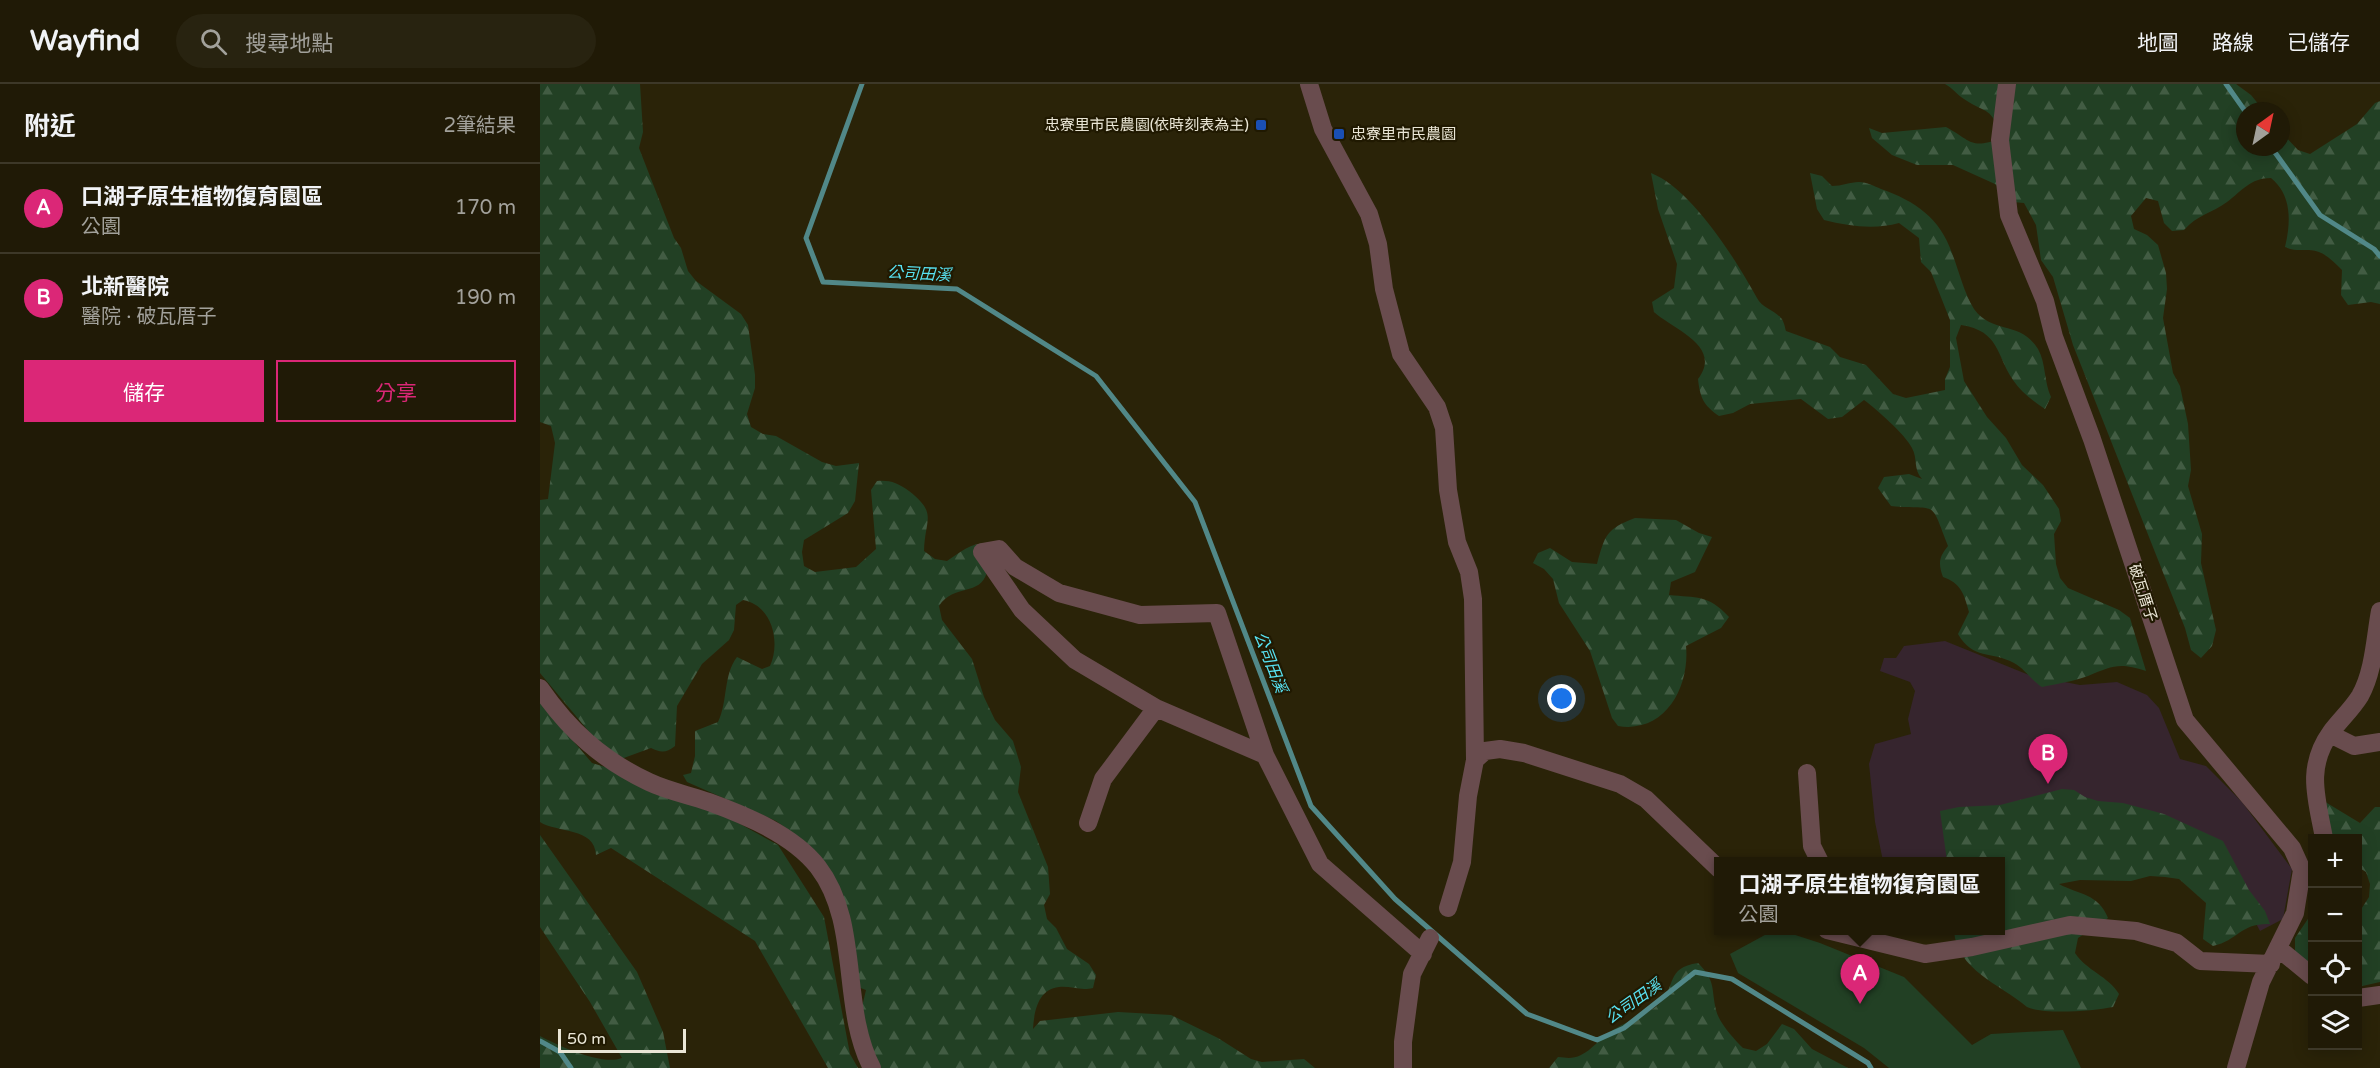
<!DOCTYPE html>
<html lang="zh-TW">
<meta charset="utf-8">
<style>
body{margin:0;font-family:"Varela Round","Noto Sans TC",sans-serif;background:#282310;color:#f1f3f6}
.controls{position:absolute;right:18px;bottom:18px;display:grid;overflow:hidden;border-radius:0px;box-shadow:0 3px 15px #0003}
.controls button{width:54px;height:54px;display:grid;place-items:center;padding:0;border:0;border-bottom:2px solid #3d3828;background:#201a06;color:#f1f3f6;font:30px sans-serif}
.compass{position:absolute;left:1696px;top:18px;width:54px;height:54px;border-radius:50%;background:#201a06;box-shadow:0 3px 15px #0003;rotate:33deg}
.scale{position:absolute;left:18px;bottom:15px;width:128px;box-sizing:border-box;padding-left:6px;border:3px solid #eae6d6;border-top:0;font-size:16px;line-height:21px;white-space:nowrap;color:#eae6d6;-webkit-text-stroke:4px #201901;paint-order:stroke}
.you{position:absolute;left:1022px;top:615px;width:21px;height:21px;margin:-15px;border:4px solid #fff;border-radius:50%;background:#1a73e8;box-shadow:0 0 0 9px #1a73e833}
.badge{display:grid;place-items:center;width:39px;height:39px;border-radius:50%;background:#db2777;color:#fff;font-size:20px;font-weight:700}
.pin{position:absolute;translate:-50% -50px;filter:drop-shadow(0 2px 3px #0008)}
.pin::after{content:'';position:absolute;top:32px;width:21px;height:18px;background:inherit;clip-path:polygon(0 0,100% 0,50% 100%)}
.popup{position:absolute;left:1174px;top:773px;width:291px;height:78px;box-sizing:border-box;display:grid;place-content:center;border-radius:0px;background:#201a06;filter:drop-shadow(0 2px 4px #0005);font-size:20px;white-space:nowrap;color:#a2a19b}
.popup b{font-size:22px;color:#f1f3f6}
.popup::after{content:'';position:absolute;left:50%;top:100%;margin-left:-12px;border:12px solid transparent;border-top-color:#201a06}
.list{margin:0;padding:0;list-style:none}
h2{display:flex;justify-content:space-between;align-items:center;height:78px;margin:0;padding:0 24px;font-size:26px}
h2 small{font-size:20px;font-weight:400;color:#a2a19b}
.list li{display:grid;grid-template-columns:39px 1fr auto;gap:18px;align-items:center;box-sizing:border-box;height:90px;padding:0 24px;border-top:2px solid #3d3828}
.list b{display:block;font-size:22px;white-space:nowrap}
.list p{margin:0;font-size:20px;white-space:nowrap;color:#a2a19b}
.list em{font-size:20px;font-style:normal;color:#a2a19b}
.actions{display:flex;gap:12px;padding:18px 24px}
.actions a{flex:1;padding:14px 0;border:2px solid #db2777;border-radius:0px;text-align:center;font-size:21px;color:#db2777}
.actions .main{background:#db2777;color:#fff}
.icon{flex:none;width:33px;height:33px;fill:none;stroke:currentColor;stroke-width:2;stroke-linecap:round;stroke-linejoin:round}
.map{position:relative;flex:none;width:1840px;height:984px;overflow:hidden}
header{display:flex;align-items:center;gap:36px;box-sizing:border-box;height:84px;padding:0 30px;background:#201a06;border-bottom:2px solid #3d3828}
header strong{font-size:28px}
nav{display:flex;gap:33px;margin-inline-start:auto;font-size:21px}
.search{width:420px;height:54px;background:#282310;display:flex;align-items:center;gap:15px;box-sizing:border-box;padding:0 21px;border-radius:33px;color:#a2a19b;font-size:22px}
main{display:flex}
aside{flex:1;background:#201a06}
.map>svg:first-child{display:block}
.medical{fill:#36252e}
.green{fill:#224024}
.forest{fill:url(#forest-firs)}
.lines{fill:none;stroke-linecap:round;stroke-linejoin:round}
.stream{stroke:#518888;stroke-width:5}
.minor{stroke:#694c4e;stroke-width:18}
.transit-dot{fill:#1a4fb4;stroke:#201901;stroke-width:2}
.labels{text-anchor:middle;stroke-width:4.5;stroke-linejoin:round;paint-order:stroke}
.poi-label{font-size:15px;fill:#eae6d6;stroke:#201901;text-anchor:end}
.street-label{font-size:15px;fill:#eae6d6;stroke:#201901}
.water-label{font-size:16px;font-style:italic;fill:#58e2f2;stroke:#201901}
</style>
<header>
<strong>Wayfind</strong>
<div class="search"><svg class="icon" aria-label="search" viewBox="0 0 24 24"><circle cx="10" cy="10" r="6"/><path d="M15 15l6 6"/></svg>搜尋地點</div>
<nav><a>地圖</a><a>路線</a><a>已儲存</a></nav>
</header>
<main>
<aside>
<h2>附近<small>2筆結果</small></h2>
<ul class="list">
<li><span class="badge">A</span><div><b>口湖子原生植物復育園區</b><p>公園</p></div><em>170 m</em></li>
<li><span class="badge">B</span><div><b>北新醫院</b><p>醫院 · 破瓦厝子</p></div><em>190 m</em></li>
</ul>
<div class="actions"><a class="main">儲存</a><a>分享</a></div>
</aside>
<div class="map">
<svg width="1840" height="984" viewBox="0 0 1840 984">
<defs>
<pattern id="forest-firs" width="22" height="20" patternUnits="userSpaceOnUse" patternTransform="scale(1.5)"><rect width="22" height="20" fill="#224024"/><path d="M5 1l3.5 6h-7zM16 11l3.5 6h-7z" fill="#425c43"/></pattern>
</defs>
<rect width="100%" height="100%" fill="#2a2308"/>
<path class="medical" d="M 1405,557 L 1489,591 L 1540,601 L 1577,598 L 1607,611 L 1619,624 L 1640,675 L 1666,682 L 1702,718 L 1752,785 L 1743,835 L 1720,847 L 1685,781 L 1661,756 L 1414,777 L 1343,777 L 1335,738 L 1329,680 L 1335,660 L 1371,650 L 1368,635 L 1375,607 L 1370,598 L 1340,587 L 1344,574 L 1356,574 L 1364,562 Z"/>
<path class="green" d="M 1234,846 L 1243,847 L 1280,859 L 1364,893 L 1432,961 L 1451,950 L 1523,946 L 1541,984 L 1349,984 L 1324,964 L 1198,889 L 1190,870 Z"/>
<path class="forest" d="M 0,0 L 100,0 L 103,48 L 99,64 L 134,154 L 141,164 L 148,187 L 156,197 L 201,230 L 208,241 L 215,291 L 215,304 L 207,330 L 211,343 L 223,350 L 236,352 L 282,378 L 296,382 L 319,379 L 315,417 L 308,429 L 264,456 L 262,468 L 264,482 L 275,488 L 316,483 L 336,465 L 331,406 L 337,397 C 350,396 358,399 369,407 C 398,430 385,434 384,467 L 395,475 L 407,477 C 422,467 431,458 450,459 C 449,468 450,479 447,488 C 440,513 414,499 399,522 L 402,536 L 432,575 L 444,613 L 455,636 L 473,657 L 481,683 L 478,708 L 508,783 L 510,810 L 504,821 L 507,835 L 516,844 L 527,865 L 549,880 L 556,891 L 553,904 C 540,907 532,902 519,903 C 498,905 494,928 493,945 L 500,937 L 578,928 L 631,931 L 678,954 L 711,975 L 722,978 L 764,975 L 775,984 L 335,984 L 322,923 L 326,906 L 318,903 L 296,821 L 246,744 L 236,737 L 147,698 L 143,691 L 151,689 L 155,672 L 155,647 L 178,638 C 188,618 183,591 197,573 L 222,585 L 230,582 C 241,558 232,521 203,516 L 196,521 L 194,546 L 189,556 L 162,580 L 137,622 L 135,662 C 126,669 121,669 111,664 L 81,675 L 56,656 L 0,589 L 0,416 L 8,415 L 15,359 L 11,342 L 0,338 Z
M 1405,0 L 1696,0 L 1711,11 L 1724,27 L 1705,27 L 1705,63 L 1741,63 L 1741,48 L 1758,66 L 1770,70 L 1817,40 L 1835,19 L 1840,17 L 1840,220 L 1831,218 L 1808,221 L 1801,211 L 1802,186 C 1793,177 1783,166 1769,166 C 1759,166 1755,167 1745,163 C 1751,138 1752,111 1731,94 C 1710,94 1702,107 1687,118 C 1672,129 1657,131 1644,146 L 1632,147 L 1624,139 L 1618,117 L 1606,114 L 1591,132 L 1594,145 L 1607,151 L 1618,161 L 1626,189 L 1627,205 L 1623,234 L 1633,289 L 1640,302 L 1648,340 L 1651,386 L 1648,402 L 1662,450 L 1661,479 L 1676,546 L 1672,562 L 1661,574 L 1651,566 L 1645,544 L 1533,261 L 1513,193 L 1501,176 L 1496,141 L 1484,119 L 1473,118 L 1455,100 L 1413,81 L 1377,81 L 1352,71 L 1332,54 L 1329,44 L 1342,49 L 1406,43 C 1432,57 1430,66 1462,54 C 1450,21 1448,31 1424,15 C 1417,11 1413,4 1405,0 Z
M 1111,89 C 1152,105 1196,176 1217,214 C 1222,224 1234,226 1241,234 C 1244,237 1245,244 1246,247 L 1290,263 L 1300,273 L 1326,281 L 1353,310 L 1366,314 L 1405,306 L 1405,295 L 1410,283 L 1410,236 L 1391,188 L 1381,178 L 1379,154 L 1359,139 C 1334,146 1309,142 1284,136 L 1277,125 L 1270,89 L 1282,92 L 1292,102 C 1302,102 1310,98 1319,98 C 1327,98 1334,102 1341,105 C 1375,117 1400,134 1412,169 C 1419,187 1424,209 1434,225 C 1453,251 1480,236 1498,265 C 1506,279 1504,298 1511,313 L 1505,325 C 1493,317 1481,308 1473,296 C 1456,271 1460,247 1421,241 L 1416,254 L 1424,297 L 1447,333 L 1466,354 L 1482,381 L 1503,401 L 1519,425 L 1521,437 L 1514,450 L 1516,480 L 1520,494 L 1528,504 L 1579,526 L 1590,534 L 1606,587 C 1579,578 1572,582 1548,592 C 1534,597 1517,600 1502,603 C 1491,596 1485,585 1474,579 C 1450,566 1434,577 1418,550 L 1429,528 C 1424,510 1421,499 1403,493 C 1398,479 1399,473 1408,462 C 1389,413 1399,427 1351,422 L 1338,404 L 1344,393 L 1369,390 L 1382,395 C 1373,385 1378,375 1372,364 C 1365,350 1336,325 1324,316 L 1302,333 L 1288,335 L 1261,315 L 1210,320 L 1193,329 L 1179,332 C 1163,321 1160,313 1158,295 C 1183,262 1134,246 1114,228 L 1112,218 L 1134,204 L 1137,180 L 1118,125 Z
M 1095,434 L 1136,436 L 1159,449 L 1172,453 L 1155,488 L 1131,498 L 1129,511 C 1156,514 1168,510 1189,533 L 1181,544 L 1146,562 C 1150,603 1125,650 1078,642 L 1072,634 L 1050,567 L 1019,519 L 1013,495 L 1004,485 L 993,479 L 998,469 L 1010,464 L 1032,478 L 1057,480 C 1065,451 1066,445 1095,434 Z
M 0,618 L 52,679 L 137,705 L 238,761 L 284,833 L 310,970 L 318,984 L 288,984 L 215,857 L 71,764 L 56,771 C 55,743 17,749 0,738 Z
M 1522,705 L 1534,706 L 1545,713 L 1558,717 L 1583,719 L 1624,730 L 1683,757 L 1709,806 L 1725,827 L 1730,840 C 1700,839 1699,856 1673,862 L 1663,855 L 1666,819 L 1639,795 L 1625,793 L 1610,792 L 1591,797 L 1540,796 L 1519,800 C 1539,811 1558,809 1568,834 L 1538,854 L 1535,869 C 1547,887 1568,892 1579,910 L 1573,923 C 1553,927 1504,931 1487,923 C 1460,900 1417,886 1414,847 L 1461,846 L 1461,778 L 1407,777 L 1400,727 L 1419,723 L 1460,721 Z
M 1782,716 L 1820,739 L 1835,723 L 1840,723 L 1840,898 L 1818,903 L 1818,830 L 1829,813 L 1830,800 L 1826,788 L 1818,783 L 1818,754 L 1792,754 Z
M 0,751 L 97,888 L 123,948 L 130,984 L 0,984 L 0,952 C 19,962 62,982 82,974 L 50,918 L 0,843 Z
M 1772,829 L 1772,884 L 1755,869 L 1755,854 Z
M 1158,879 C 1176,897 1171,904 1176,926 C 1179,939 1194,955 1203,964 L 1216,967 L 1227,960 L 1242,940 L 1254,945 L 1272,965 L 1308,984 L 1009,984 L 1018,973 C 1027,974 1033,975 1041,971 C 1052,966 1060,954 1070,948 C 1085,937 1105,933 1119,920 C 1137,902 1125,884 1158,879 Z"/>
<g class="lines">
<path class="stream" d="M 322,0 L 266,154 L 283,198 L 417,205 L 556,292 L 655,418 L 771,722 L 855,815 L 987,930 L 1057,956 L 1084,944 L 1155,888 L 1192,895 L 1328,979 L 1331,984
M 1686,0 L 1705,27
M 1731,63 L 1780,131 L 1834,165 L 1840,172
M 0,957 L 20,968 L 31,984"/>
<path class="minor" d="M 769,0 L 783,45 L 829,130 L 838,160 L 844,205 L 861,270 L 897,323 L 904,344 L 908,406 L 917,458 L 929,488 L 933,515 L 935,676
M 1467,0 L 1460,56 L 1469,131 L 1505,217 L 1514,253 L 1552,355 L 1645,636 L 1752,764 L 1762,786 L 1755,829 L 1721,898 L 1696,984
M 0,604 C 29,646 62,676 109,698 C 128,707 149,711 169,718 C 207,732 253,751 278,783 C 321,839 300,923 332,984
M 1790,650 L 1814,662 L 1840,658
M 725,671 L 616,624 L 535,576 L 482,526 L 442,468 L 459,465 L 475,483 L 519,509 L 600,531 L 677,529 L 725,671 L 780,780 L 883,870
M 1267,689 L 1272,762 L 1280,778
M 548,739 L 563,695 L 616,624
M 1784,754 C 1777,715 1765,684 1791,648 C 1800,636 1812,625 1820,612 C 1834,587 1835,554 1840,527
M 908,824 L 922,778 L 928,712 L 935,676 L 945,667 L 960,665 L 984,669 L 1080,700 L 1106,715 L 1179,785
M 1287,846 L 1385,870 L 1432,863 L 1530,841 L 1596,847 L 1637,859 L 1660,877 L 1731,880
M 1739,865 L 1772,892
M 1818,914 L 1840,911
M 863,984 L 863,958 L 872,890 L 890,854"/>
</g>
<g class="transit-dot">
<rect x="715" y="35" width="12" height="12" rx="3"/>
<rect x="793" y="44" width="12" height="12" rx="3"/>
</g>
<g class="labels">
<g class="poi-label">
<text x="709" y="46">忠寮里市民農園(依時刻表為主)</text>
<text x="811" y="55" text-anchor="start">忠寮里市民農園</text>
</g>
<g class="street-label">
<text transform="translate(1603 509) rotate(72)" y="5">破瓦厝子</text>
</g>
<g class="water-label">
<text transform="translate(379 189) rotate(3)" y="6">公司田溪</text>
<text transform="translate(731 578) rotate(69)" y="6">公司田溪</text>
<text transform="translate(1093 917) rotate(-35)" y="6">公司田溪</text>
</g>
</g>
</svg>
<div class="controls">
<button>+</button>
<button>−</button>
<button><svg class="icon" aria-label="locate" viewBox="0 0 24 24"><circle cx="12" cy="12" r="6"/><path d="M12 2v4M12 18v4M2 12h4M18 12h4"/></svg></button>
<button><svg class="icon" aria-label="layers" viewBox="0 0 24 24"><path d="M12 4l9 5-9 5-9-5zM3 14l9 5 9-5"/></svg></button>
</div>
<svg class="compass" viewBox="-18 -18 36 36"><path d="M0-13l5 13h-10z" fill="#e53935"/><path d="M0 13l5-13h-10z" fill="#a2a19b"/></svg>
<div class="scale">50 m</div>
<div class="you"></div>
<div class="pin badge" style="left:1320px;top:920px">A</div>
<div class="popup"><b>口湖子原生植物復育園區</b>公園</div>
<div class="pin badge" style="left:1508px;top:700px">B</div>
</div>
</main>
